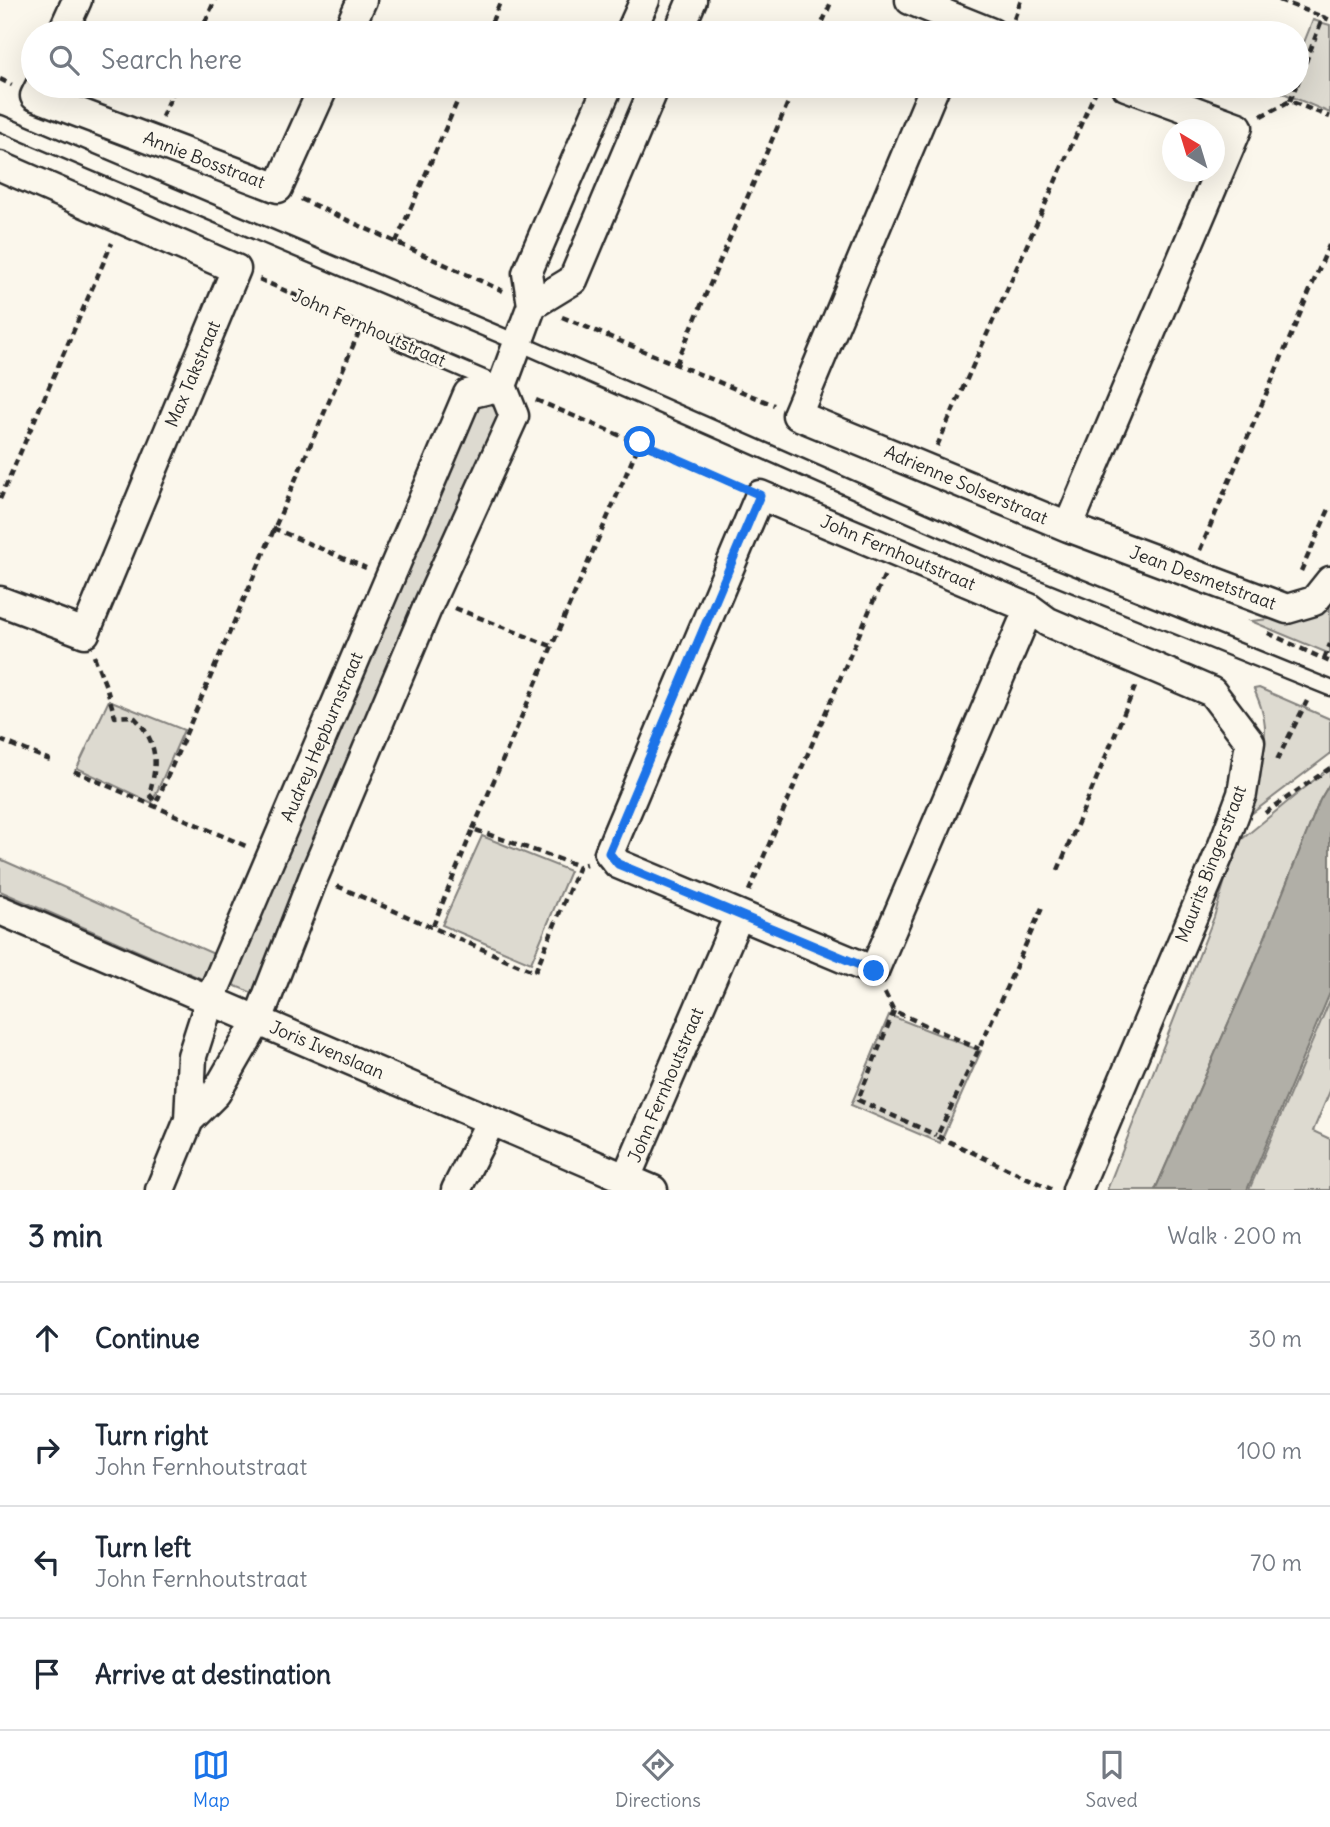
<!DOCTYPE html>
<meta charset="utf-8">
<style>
body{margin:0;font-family:Delius,sans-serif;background:#f6f6f7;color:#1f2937}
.compass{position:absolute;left:1162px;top:119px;width:63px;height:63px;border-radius:50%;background:#fff;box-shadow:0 7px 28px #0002;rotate:322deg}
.stop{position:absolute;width:21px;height:21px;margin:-16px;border:5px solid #1a73e8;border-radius:50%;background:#fff}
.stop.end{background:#1a73e8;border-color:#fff;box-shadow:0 2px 7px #0008}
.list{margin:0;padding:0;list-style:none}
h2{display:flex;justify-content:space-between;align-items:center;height:91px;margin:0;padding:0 28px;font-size:30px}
h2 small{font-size:23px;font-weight:400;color:#747a83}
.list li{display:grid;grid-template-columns:46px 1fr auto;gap:21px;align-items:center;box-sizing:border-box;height:112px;padding:0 28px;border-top:2px solid #e0e1e3}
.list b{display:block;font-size:26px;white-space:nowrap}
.list p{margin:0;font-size:23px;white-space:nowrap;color:#747a83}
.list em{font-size:23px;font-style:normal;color:#747a83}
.icon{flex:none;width:38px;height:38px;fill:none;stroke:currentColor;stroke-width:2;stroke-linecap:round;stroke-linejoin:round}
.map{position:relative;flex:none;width:1330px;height:1190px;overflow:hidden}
.search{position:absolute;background:#fff;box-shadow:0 7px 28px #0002;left:21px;right:21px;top:21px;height:77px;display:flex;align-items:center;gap:18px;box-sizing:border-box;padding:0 24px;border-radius:38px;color:#747a83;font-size:26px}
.sheet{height:539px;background:#fff}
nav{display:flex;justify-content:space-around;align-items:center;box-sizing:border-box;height:98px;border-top:2px solid #e0e1e3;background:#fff;font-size:19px;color:#747a83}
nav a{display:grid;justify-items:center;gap:4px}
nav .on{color:#1a73e8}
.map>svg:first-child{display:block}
.green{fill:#dddad0;stroke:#84827e;stroke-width:2}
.water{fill:#b1afa7;stroke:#7b7a75;stroke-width:2}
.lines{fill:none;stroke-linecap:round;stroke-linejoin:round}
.lane-casing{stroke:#2b2b2b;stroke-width:19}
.street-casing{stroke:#2b2b2b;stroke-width:33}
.path{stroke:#2b2b2b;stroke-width:4.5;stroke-dasharray:7 5;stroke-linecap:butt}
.lane{stroke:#fbf7ec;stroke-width:14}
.street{stroke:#fbf7ec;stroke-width:28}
.route{stroke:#1a73e8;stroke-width:9}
.labels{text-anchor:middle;stroke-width:5;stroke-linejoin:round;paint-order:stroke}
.street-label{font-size:18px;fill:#2b2b2b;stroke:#fbf7ec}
</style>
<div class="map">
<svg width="1330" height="1190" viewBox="0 0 1330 1190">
<rect width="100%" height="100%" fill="#fbf7ec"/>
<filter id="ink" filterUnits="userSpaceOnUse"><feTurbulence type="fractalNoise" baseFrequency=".0143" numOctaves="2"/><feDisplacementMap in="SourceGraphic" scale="14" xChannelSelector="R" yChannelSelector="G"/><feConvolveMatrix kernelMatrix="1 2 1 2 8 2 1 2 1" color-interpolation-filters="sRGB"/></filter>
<g filter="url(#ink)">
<path class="green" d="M 1313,20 L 1330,25 L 1330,113 L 1283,93 L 1286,86 L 1297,86 L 1297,60 Z
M 483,394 L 504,409 L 255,994 L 228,983 Z
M 1330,590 L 1330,654 L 1251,621 L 1303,615 Z
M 1259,688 L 1330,719 L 1330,754 L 1243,820 C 1251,793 1266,755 1265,727 C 1264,713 1259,701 1254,689 Z
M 109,700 L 184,730 L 152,803 L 77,768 Z
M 1330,767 L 1330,783 L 1320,800 L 1253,967 L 1155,1190 L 1107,1190 L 1214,917 L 1236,844 Z
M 482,836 L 570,871 L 531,963 L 442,925 Z
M 0,859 L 214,954 L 202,979 L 0,891 Z
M 1330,1000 L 1330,1091 L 1313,1131 L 1330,1139 L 1330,1190 L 1249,1190 Z
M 889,1015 L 981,1051 L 940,1143 L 851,1105 Z"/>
<path class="water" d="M 1330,783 L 1330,993 L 1247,1190 L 1155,1190 L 1253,967 L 1320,800 Z"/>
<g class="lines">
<defs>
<path id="lane" d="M 0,123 L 519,343 L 1020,563 L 1330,688
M 399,342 L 497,384"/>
<path id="street" d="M 910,0 L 992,33
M 62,33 L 77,0
M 347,33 L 362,0
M 630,33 L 645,0
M 678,33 L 692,0
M 40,86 L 35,96 L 278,188 L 324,86
M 935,86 L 797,415 L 1068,527 L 1238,127 L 1126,86
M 0,166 L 236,269 L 85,633 L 0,601
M 532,305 L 573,280 L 655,86
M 760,495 L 1029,608 L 874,971 L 618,864 L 609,853 Z
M 1068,527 L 1287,609 L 1314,601 L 1330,581
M 1029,608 L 1048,622 L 1212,692 L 1250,742 L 1242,794 L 1223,845 L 1077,1190
M 0,910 L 653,1190
M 189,1120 L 216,1093 L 258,1020 L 314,876 L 431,599 L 514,416 L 502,386 L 532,305 L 527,273 L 608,86
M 626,1178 L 739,915
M 160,1190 L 189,1120 L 192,1056 L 210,1000 L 468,394 L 502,386
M 456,1190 L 491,1121"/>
</defs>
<use href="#lane" class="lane-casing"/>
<use href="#street" class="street-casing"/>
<path class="path" d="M 1279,0 L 1323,17
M 1014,19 L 1021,0
M 200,33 L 215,0
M 487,33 L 501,0
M 818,33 L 832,0
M 0,79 L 12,85
M 1297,85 L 1323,17 L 1330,20
M 1290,101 L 1296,86
M 1261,116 L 1290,101 L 1330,117
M 162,117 L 176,86
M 301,199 L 503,291
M 396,242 L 464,86
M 259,279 L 382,334
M 562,317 L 774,405
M 676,364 L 795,86
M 536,400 L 737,485
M 937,446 L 1098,86
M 0,499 L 112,243
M 273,528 L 366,568
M 1200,550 L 1330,243
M 1301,571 L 1330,507
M 455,608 L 551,646
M 1268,633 L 1330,662
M 94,656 L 107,689 L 115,717 L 133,716 C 157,740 159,762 149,794 L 156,802
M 1324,659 L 1330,644
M 0,740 L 50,760
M 1277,760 L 1307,701
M 74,771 L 248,847
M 157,801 L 362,325
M 1265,813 L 1330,768
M 473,829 L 640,442
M 1058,870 L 1135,687
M 337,886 L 535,972 L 579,866 L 586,864
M 749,891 L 885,574
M 1042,908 L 979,1049 L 937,1136 L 1051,1189
M 433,926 L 473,829 L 579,866
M 885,993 L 894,1011 L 979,1049
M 894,1011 L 858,1100 L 936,1135"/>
<use href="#lane" class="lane"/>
<use href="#street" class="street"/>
</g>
</g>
<g class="lines" filter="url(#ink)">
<path class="route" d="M 640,442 L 760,495 L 609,853 L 618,864 L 874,971"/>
</g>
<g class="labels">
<g class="street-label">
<text transform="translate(204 160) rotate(21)" y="6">Annie Bosstraat</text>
<text transform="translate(369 328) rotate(24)" y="6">John Fernhoutstraat</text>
<text transform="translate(193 374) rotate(-67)" y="6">Max Takstraat</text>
<text transform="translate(966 485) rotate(23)" y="6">Adrienne Solserstraat</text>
<text transform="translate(898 553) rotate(23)" y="6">John Fernhoutstraat</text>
<text transform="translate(1203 578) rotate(20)" y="6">Jean Desmetstraat</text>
<text transform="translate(322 737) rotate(-67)" y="6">Audrey Hepburnstraat</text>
<text transform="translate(1211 864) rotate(-69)" y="6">Maurits Bingerstraat</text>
<text transform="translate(327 1050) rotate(23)" y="6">Joris Ivenslaan</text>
<text transform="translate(666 1085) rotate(-67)" y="6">John Fernhoutstraat</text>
</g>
</g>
</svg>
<svg class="compass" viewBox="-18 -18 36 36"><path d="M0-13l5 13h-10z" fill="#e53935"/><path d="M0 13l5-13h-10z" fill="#747a83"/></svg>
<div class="stop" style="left:640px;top:442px"></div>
<div class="stop end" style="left:874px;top:971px"></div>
<div class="search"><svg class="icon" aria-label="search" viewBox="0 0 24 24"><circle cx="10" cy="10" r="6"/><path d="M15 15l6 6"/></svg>Search here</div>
</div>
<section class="sheet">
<h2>3 min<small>Walk · 200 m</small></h2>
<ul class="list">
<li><svg class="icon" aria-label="ahead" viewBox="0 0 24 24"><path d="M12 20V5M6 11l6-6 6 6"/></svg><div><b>Continue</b></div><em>30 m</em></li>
<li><svg class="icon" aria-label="right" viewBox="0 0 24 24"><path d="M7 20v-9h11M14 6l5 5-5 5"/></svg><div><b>Turn right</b><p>John Fernhoutstraat</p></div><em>100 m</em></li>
<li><svg class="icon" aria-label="left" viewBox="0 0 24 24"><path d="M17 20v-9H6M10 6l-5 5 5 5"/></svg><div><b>Turn left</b><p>John Fernhoutstraat</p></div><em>70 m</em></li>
<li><svg class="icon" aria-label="arrive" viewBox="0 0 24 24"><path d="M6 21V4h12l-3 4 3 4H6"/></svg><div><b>Arrive at destination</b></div></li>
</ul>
</section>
<nav>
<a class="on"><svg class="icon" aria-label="map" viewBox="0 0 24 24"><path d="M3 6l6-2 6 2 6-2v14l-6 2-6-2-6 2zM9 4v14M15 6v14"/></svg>Map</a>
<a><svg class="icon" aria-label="directions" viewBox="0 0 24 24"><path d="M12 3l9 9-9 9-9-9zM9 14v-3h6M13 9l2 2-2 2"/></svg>Directions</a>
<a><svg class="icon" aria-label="saved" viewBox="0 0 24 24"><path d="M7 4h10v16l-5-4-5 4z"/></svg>Saved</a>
</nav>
